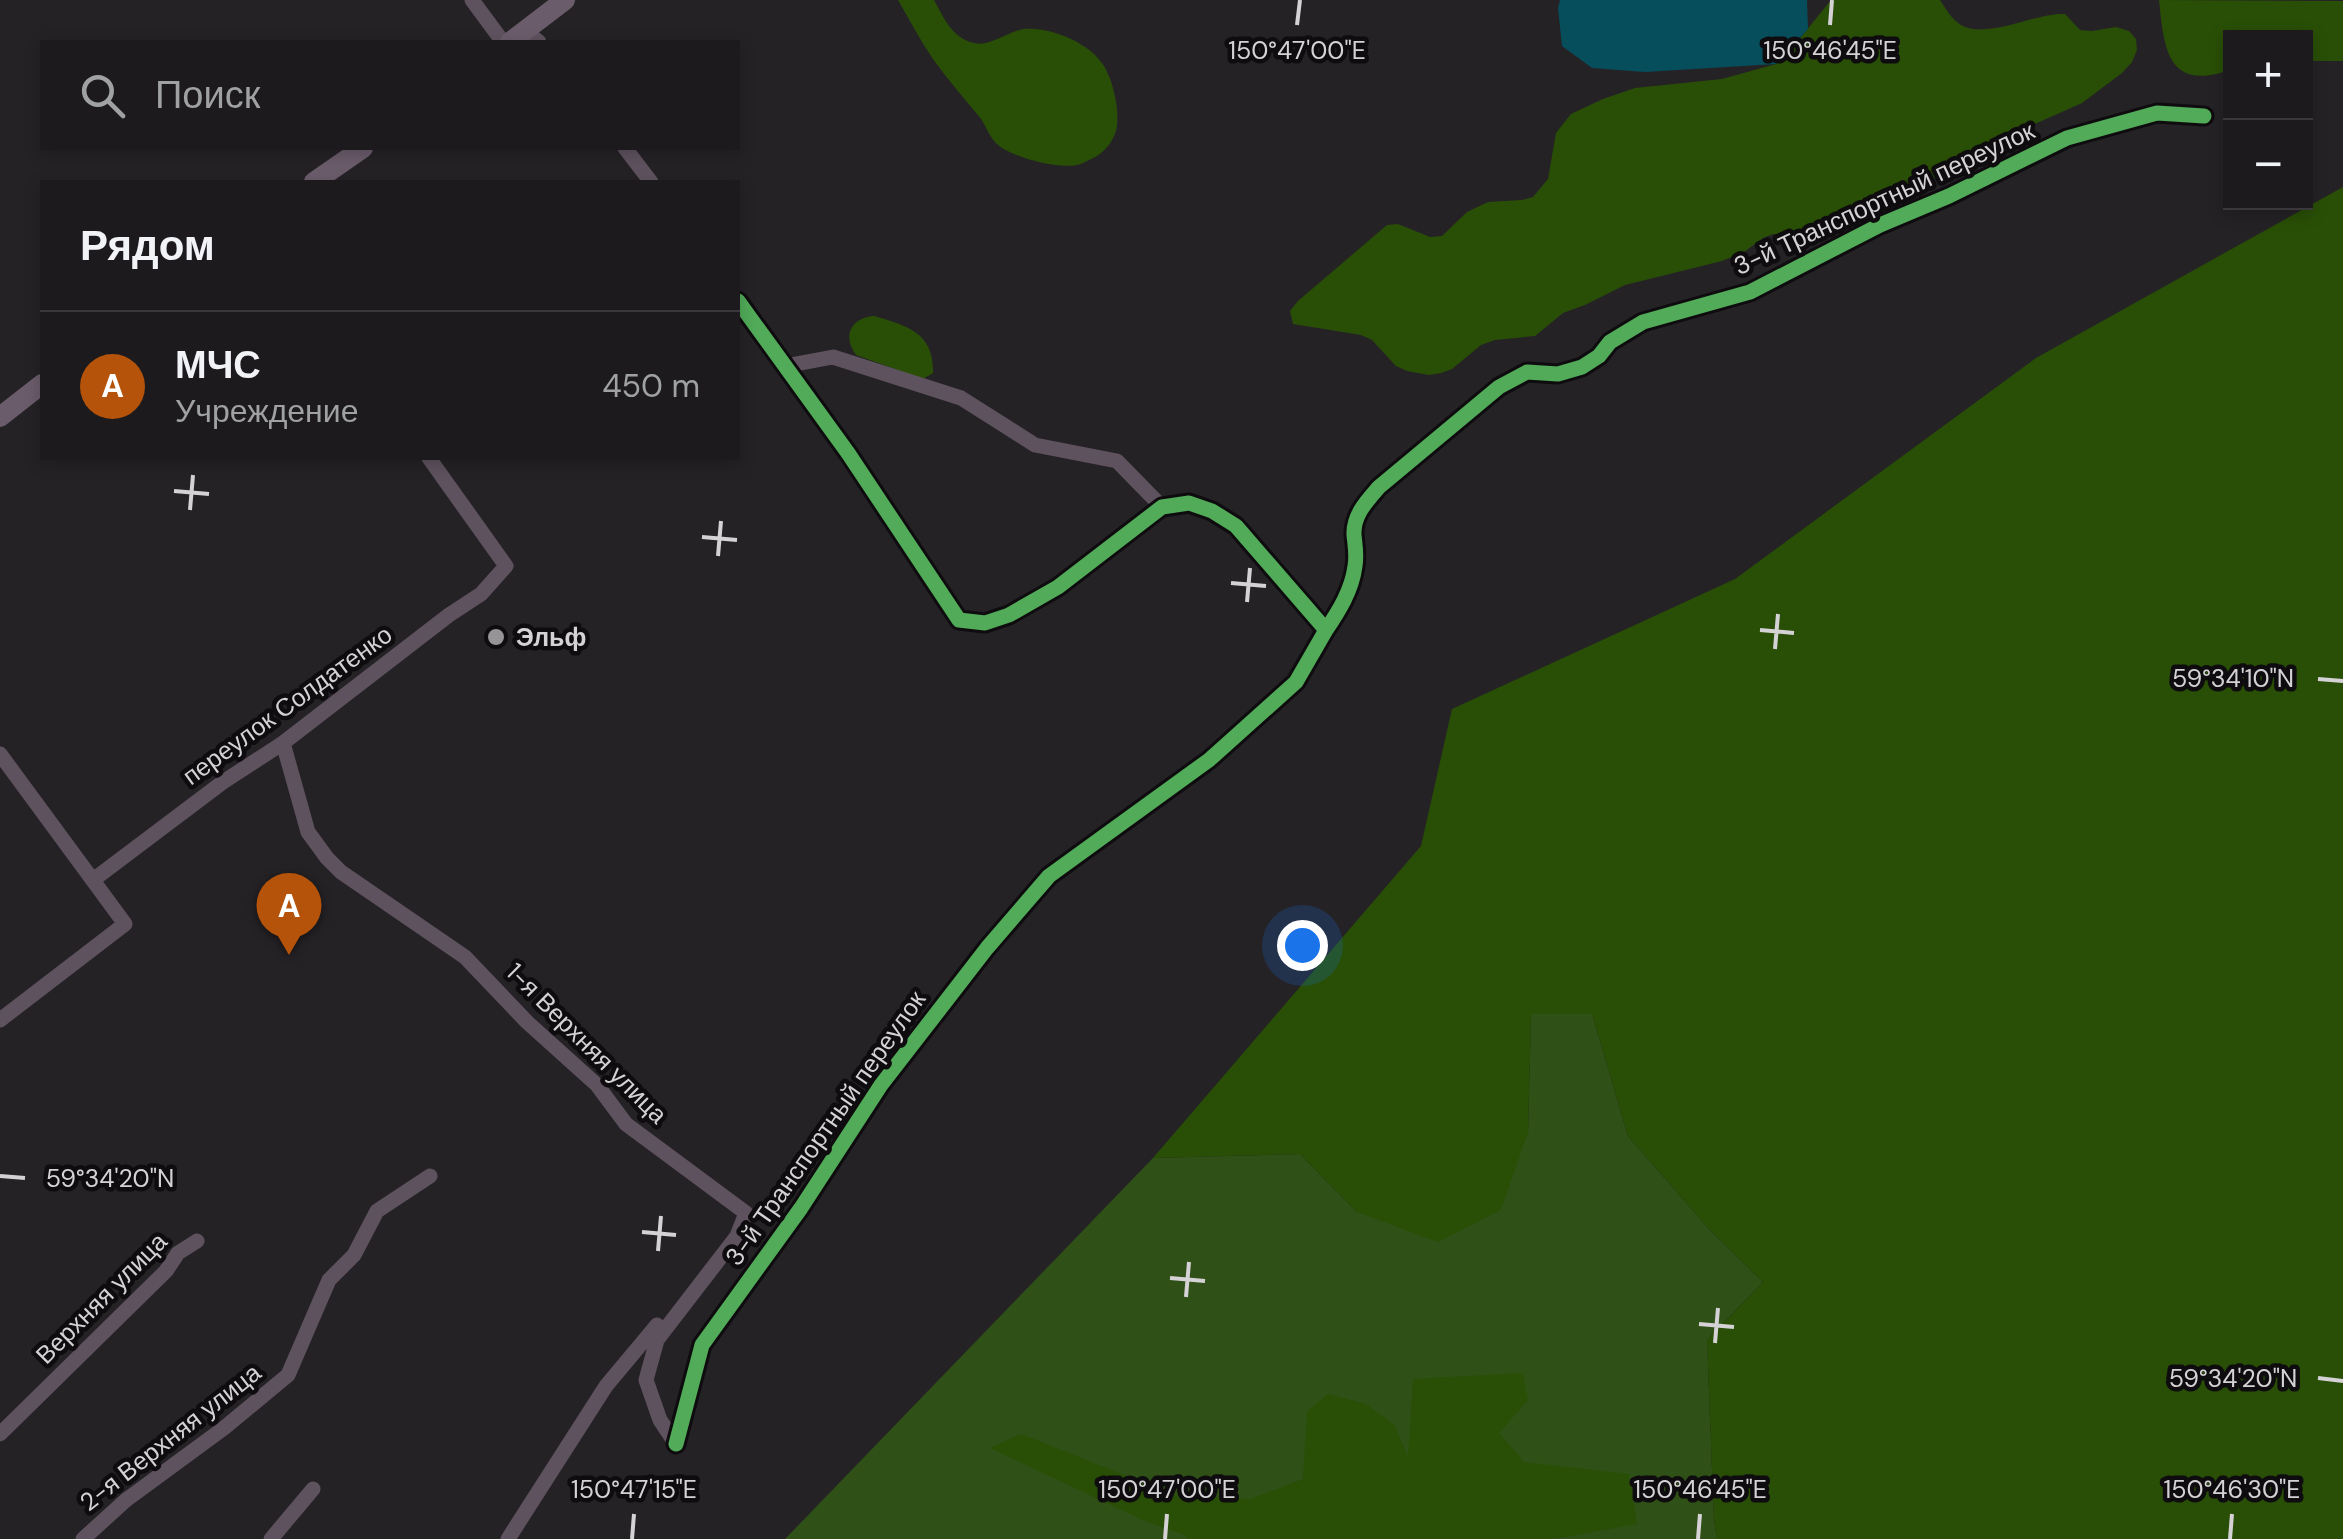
<!DOCTYPE html>
<html lang="ru">
<meta charset="utf-8">
<style>
body{margin:0;font-family:"DM Sans",sans-serif;background:#292729;color:#f1f3f6}
.controls{position:absolute;right:30px;top:30px;display:grid;overflow:hidden;border-radius:0px;box-shadow:0 5px 15px #0003}
.controls button{width:90px;height:90px;display:grid;place-items:center;padding:0;border:0;border-bottom:2px solid #3a383b;background:#1c1a1c;color:#f1f3f6;font:50px sans-serif}
.you{position:absolute;left:1302px;top:945px;width:35px;height:35px;margin:-25px;border:8px solid #fff;border-radius:50%;background:#1a73e8;box-shadow:0 0 0 15px #1a73e833}
.badge{display:grid;place-items:center;width:65px;height:65px;border-radius:50%;background:#b45309;color:#fff;font-size:32px;font-weight:700}
.pin{position:absolute;translate:-50% -82px;filter:drop-shadow(0 2px 5px #0008)}
.pin::after{content:'';position:absolute;top:52px;width:35px;height:30px;background:inherit;clip-path:polygon(0 0,100% 0,50% 100%)}
.list{margin:0;padding:0;list-style:none}
h2{display:flex;justify-content:space-between;align-items:center;height:130px;margin:0;padding:0 40px;font-size:42px}
h2 small{font-size:32px;font-weight:400;color:#a0a1a3}
.list li{display:grid;grid-template-columns:65px 1fr auto;gap:30px;align-items:center;box-sizing:border-box;height:150px;padding:0 40px;border-top:2px solid #3a383b}
.list b{display:block;font-size:38px;white-space:nowrap}
.list p{margin:0;font-size:32px;white-space:nowrap;color:#a0a1a3}
.list em{font-size:32px;font-style:normal;color:#a0a1a3}
.icon{flex:none;width:55px;height:55px;fill:none;stroke:currentColor;stroke-width:2;stroke-linecap:round;stroke-linejoin:round}
.map{position:relative;flex:none;width:2343px;height:1539px;overflow:hidden}
.search{position:absolute;background:#1c1a1c;box-shadow:0 5px 15px #0003;left:40px;top:40px;width:700px;height:110px;display:flex;align-items:center;gap:25px;box-sizing:border-box;padding:0 35px;border-radius:0px;color:#a0a1a3;font-size:38px}
.panel{position:absolute;background:#1c1a1c;box-shadow:0 5px 15px #0003;left:40px;top:180px;width:700px;height:280px;border-radius:0px}
.map>svg:first-child{display:block}
.green{fill:#2f5016}
.forest{fill:#294f06}
.water{fill:#064e5c}
.lines{fill:none;stroke-linecap:round;stroke-linejoin:round}
.minor{stroke:#5e525f;stroke-width:15}
.secondary{stroke:#6b5c6c;stroke-width:20}
.cycleway-casing{stroke:#0e0c0e;stroke-width:21}
.cycleway{stroke:#51ab58;stroke-width:15}
.ticks{fill:none;stroke:#d5d2d6;stroke-width:4}
.poi-dot{fill:#979498;stroke:#0e0c0e;stroke-width:4}
.labels{text-anchor:middle;stroke-width:9;stroke-linejoin:round;paint-order:stroke}
.street-label{font-size:25px;fill:#d5d2d6;stroke:#0e0c0e}
.poi-label{font-size:25px;font-weight:bold;fill:#d5d2d6;stroke:#0e0c0e;text-anchor:start}
.ticks-label{font-size:25px;text-anchor:middle;fill:#d5d2d6;stroke:#0e0c0e;stroke-width:9;stroke-linejoin:round;paint-order:stroke}
</style>
<div class="map">
<svg width="2343" height="1539" viewBox="0 0 2343 1539">
<rect width="100%" height="100%" fill="#252226"/>
<path class="green" d="M 1531,1013 L 1592,1014 L 1628,1136 L 1709,1229 L 1763,1282 L 1707,1340 L 1714,1520 L 1717,1539 L 785,1539 L 1153,1158 L 1300,1154 L 1357,1212 L 1528,1132 Z"/>
<path class="forest" d="M 898,0 L 934,0 C 944,18 952,38 974,43 C 991,47 1008,31 1024,29 C 1049,26 1091,43 1104,66 C 1113,81 1119,107 1117,125 C 1116,139 1104,154 1091,159 C 1086,161 1082,164 1077,165 C 1057,169 1013,158 997,144 C 990,138 986,126 981,119 C 965,99 948,80 933,59 C 920,40 909,19 898,0 Z
M 1831,0 L 1940,0 C 1946,9 1951,19 1961,25 C 1988,40 2036,12 2065,14 L 2080,30 L 2092,31 L 2116,27 L 2129,31 L 2136,39 L 2137,50 L 2132,62 L 2122,73 L 2082,103 L 2017,132 L 1977,159 L 1954,171 L 1860,207 L 1819,228 L 1797,235 L 1773,234 L 1763,238 L 1744,252 L 1722,261 L 1625,285 L 1585,305 L 1563,313 L 1535,336 L 1495,340 L 1481,345 L 1452,369 L 1441,373 L 1429,375 L 1407,371 L 1396,366 L 1372,340 L 1361,335 L 1293,324 L 1290,311 L 1298,301 L 1387,225 L 1398,224 L 1430,237 L 1442,236 L 1467,212 L 1488,202 L 1522,200 L 1533,197 L 1548,179 L 1556,133 L 1571,114 L 1603,99 L 1635,88 L 1722,79 L 1776,64 L 1785,57 Z
M 2159,0 L 2343,1 L 2343,61 L 2306,61 L 2306,38 L 2230,38 L 2230,70 C 2167,92 2164,48 2159,0 Z
M 2343,187 L 2343,1539 L 1717,1539 L 1714,1520 L 1707,1340 L 1763,1282 L 1709,1229 L 1628,1136 L 1592,1014 L 1531,1014 L 1528,1132 L 1501,1210 L 1438,1242 L 1357,1212 L 1300,1154 L 1153,1158 L 1421,846 L 1452,709 L 1735,579 L 2036,358 Z
M 874,316 C 908,326 934,333 933,373 L 923,379 L 856,355 C 842,336 851,318 874,316 Z
M 1523,1373 L 1528,1400 L 1499,1433 L 1524,1462 L 1629,1474 L 1637,1524 L 1553,1539 L 1187,1539 L 1185,1535 L 1145,1521 L 990,1448 L 1021,1434 L 1174,1495 L 1251,1499 L 1303,1479 L 1307,1411 L 1328,1394 L 1366,1404 L 1395,1426 L 1408,1457 L 1413,1379 Z"/>
<path class="water" d="M 1560,0 L 1807,0 L 1808,29 L 1776,64 L 1645,72 L 1592,68 L 1562,46 L 1558,8 Z"/>
<g class="lines">
<path class="minor" d="M 472,0 L 503,42
M 525,31 L 539,42
M 625,148 L 651,182
M 785,366 L 833,357 L 961,398 L 1035,445 L 1117,461 L 1162,507
M 1326,630 C 1339,611 1352,590 1355,566 C 1357,555 1355,545 1354,535 C 1353,515 1367,501 1379,487 L 1499,387 L 1527,372 L 1558,374 L 1582,367 L 1599,356 L 1610,342 L 1643,322 L 1750,292 L 1880,225 L 1949,196 L 2067,138 L 2157,113 L 2204,116
M 283,743 L 308,832 L 327,858 L 341,872 L 465,957 L 527,1022 L 597,1085 L 626,1124 L 746,1213 L 737,1236 L 657,1340 L 646,1380 L 660,1420 L 676,1444
M 0,754 L 125,924 L 0,1020
M 93,880 L 223,782 L 283,743 L 449,615 L 481,594 L 506,566 L 429,458
M 0,1434 L 166,1271 L 178,1253 L 197,1241
M 676,1444 L 702,1345 L 801,1208 L 881,1085 L 987,948 L 1049,876 L 1209,760 L 1296,682 L 1326,630 L 1236,526 L 1212,511 L 1189,503 L 1162,507 L 1058,587 L 1009,615 L 985,623 L 959,620 L 848,453 L 738,301
M 83,1539 L 126,1500 L 224,1428 L 288,1375 L 329,1280 L 354,1255 L 377,1211 L 430,1176
M 271,1539 L 313,1489
M 508,1539 L 606,1386 L 657,1325"/>
<path class="secondary" d="M 510,42 L 565,0
M 314,182 L 363,148
M 0,417 L 42,384"/>
<defs>
<path id="cycleway" d="M 1326,630 C 1339,611 1352,590 1355,566 C 1357,555 1355,545 1354,535 C 1353,515 1367,501 1379,487 L 1499,387 L 1527,372 L 1558,374 L 1582,367 L 1599,356 L 1610,342 L 1643,322 L 1750,292 L 1880,225 L 1949,196 L 2067,138 L 2157,113 L 2204,116
M 676,1444 L 702,1345 L 801,1208 L 881,1085 L 987,948 L 1049,876 L 1209,760 L 1296,682 L 1326,630 L 1236,526 L 1212,511 L 1189,503 L 1162,507 L 1058,587 L 1009,615 L 985,623 L 959,620 L 848,453 L 738,301"/>
</defs>
<use href="#cycleway" class="cycleway-casing"/>
<use href="#cycleway" class="cycleway"/>
</g>
<path class="ticks" d="M 1297,25 L 1300,0M 1830,25 L 1832,0M 174,491 L 209,494M 190,510 L 193,475M 702,537 L 737,540M 718,556 L 721,521M 1231,583 L 1266,586M 1247,602 L 1250,568M 1760,630 L 1794,633M 1775,649 L 1778,614M 2318,679 L 2343,681M 0,1176 L 25,1178M 642,1232 L 676,1235M 658,1251 L 661,1216M 1170,1278 L 1205,1281M 1186,1297 L 1189,1262M 1699,1324 L 1734,1327M 1715,1343 L 1718,1308M 2318,1378 L 2343,1381M 632,1539 L 634,1514M 1165,1539 L 1167,1514M 1698,1539 L 1700,1514M 2230,1539 L 2232,1514"/>
<circle class="poi-dot" cx="496" cy="637" r="10"/>
<g class="labels">
<g class="street-label">
<text transform="translate(1884 198) rotate(-25)" y="9">3-й Транспортный переулок</text>
<text transform="translate(287 705) rotate(-36)" y="9">переулок Солдатенко</text>
<text transform="translate(587 1043) rotate(45)" y="9">1-я Верхняя улица</text>
<text transform="translate(825 1128) rotate(-55)" y="9">3-й Транспортный переулок</text>
<text transform="translate(101 1298) rotate(-45)" y="9">Верхняя улица</text>
<text transform="translate(170 1437) rotate(-38)" y="9">2-я Верхняя улица</text>
</g>
<g class="poi-label">
<text x="516" y="646">Эльф</text>
</g>
</g>
<g class="ticks-label">
<text x="1297" y="59">150°47'00"E</text>
<text x="1830" y="59">150°46'45"E</text>
<text x="2233" y="687">59°34'10"N</text>
<text x="110" y="1187">59°34'20"N</text>
<text x="2233" y="1387">59°34'20"N</text>
<text x="634" y="1498">150°47'15"E</text>
<text x="1167" y="1498">150°47'00"E</text>
<text x="1700" y="1498">150°46'45"E</text>
<text x="2232" y="1498">150°46'30"E</text>
</g>
</svg>
<div class="controls">
<button>+</button>
<button>−</button>
</div>
<div class="you"></div>
<div class="pin badge" style="left:289px;top:955px">A</div>
<div class="search"><svg class="icon" aria-label="search" viewBox="0 0 24 24"><circle cx="10" cy="10" r="6"/><path d="M15 15l6 6"/></svg>Поиск</div>
<section class="panel">
<h2>Рядом<small></small></h2>
<ul class="list">
<li><span class="badge">A</span><div><b>МЧС</b><p>Учреждение</p></div><em>450 m</em></li>
</ul>
</section>
</div>
